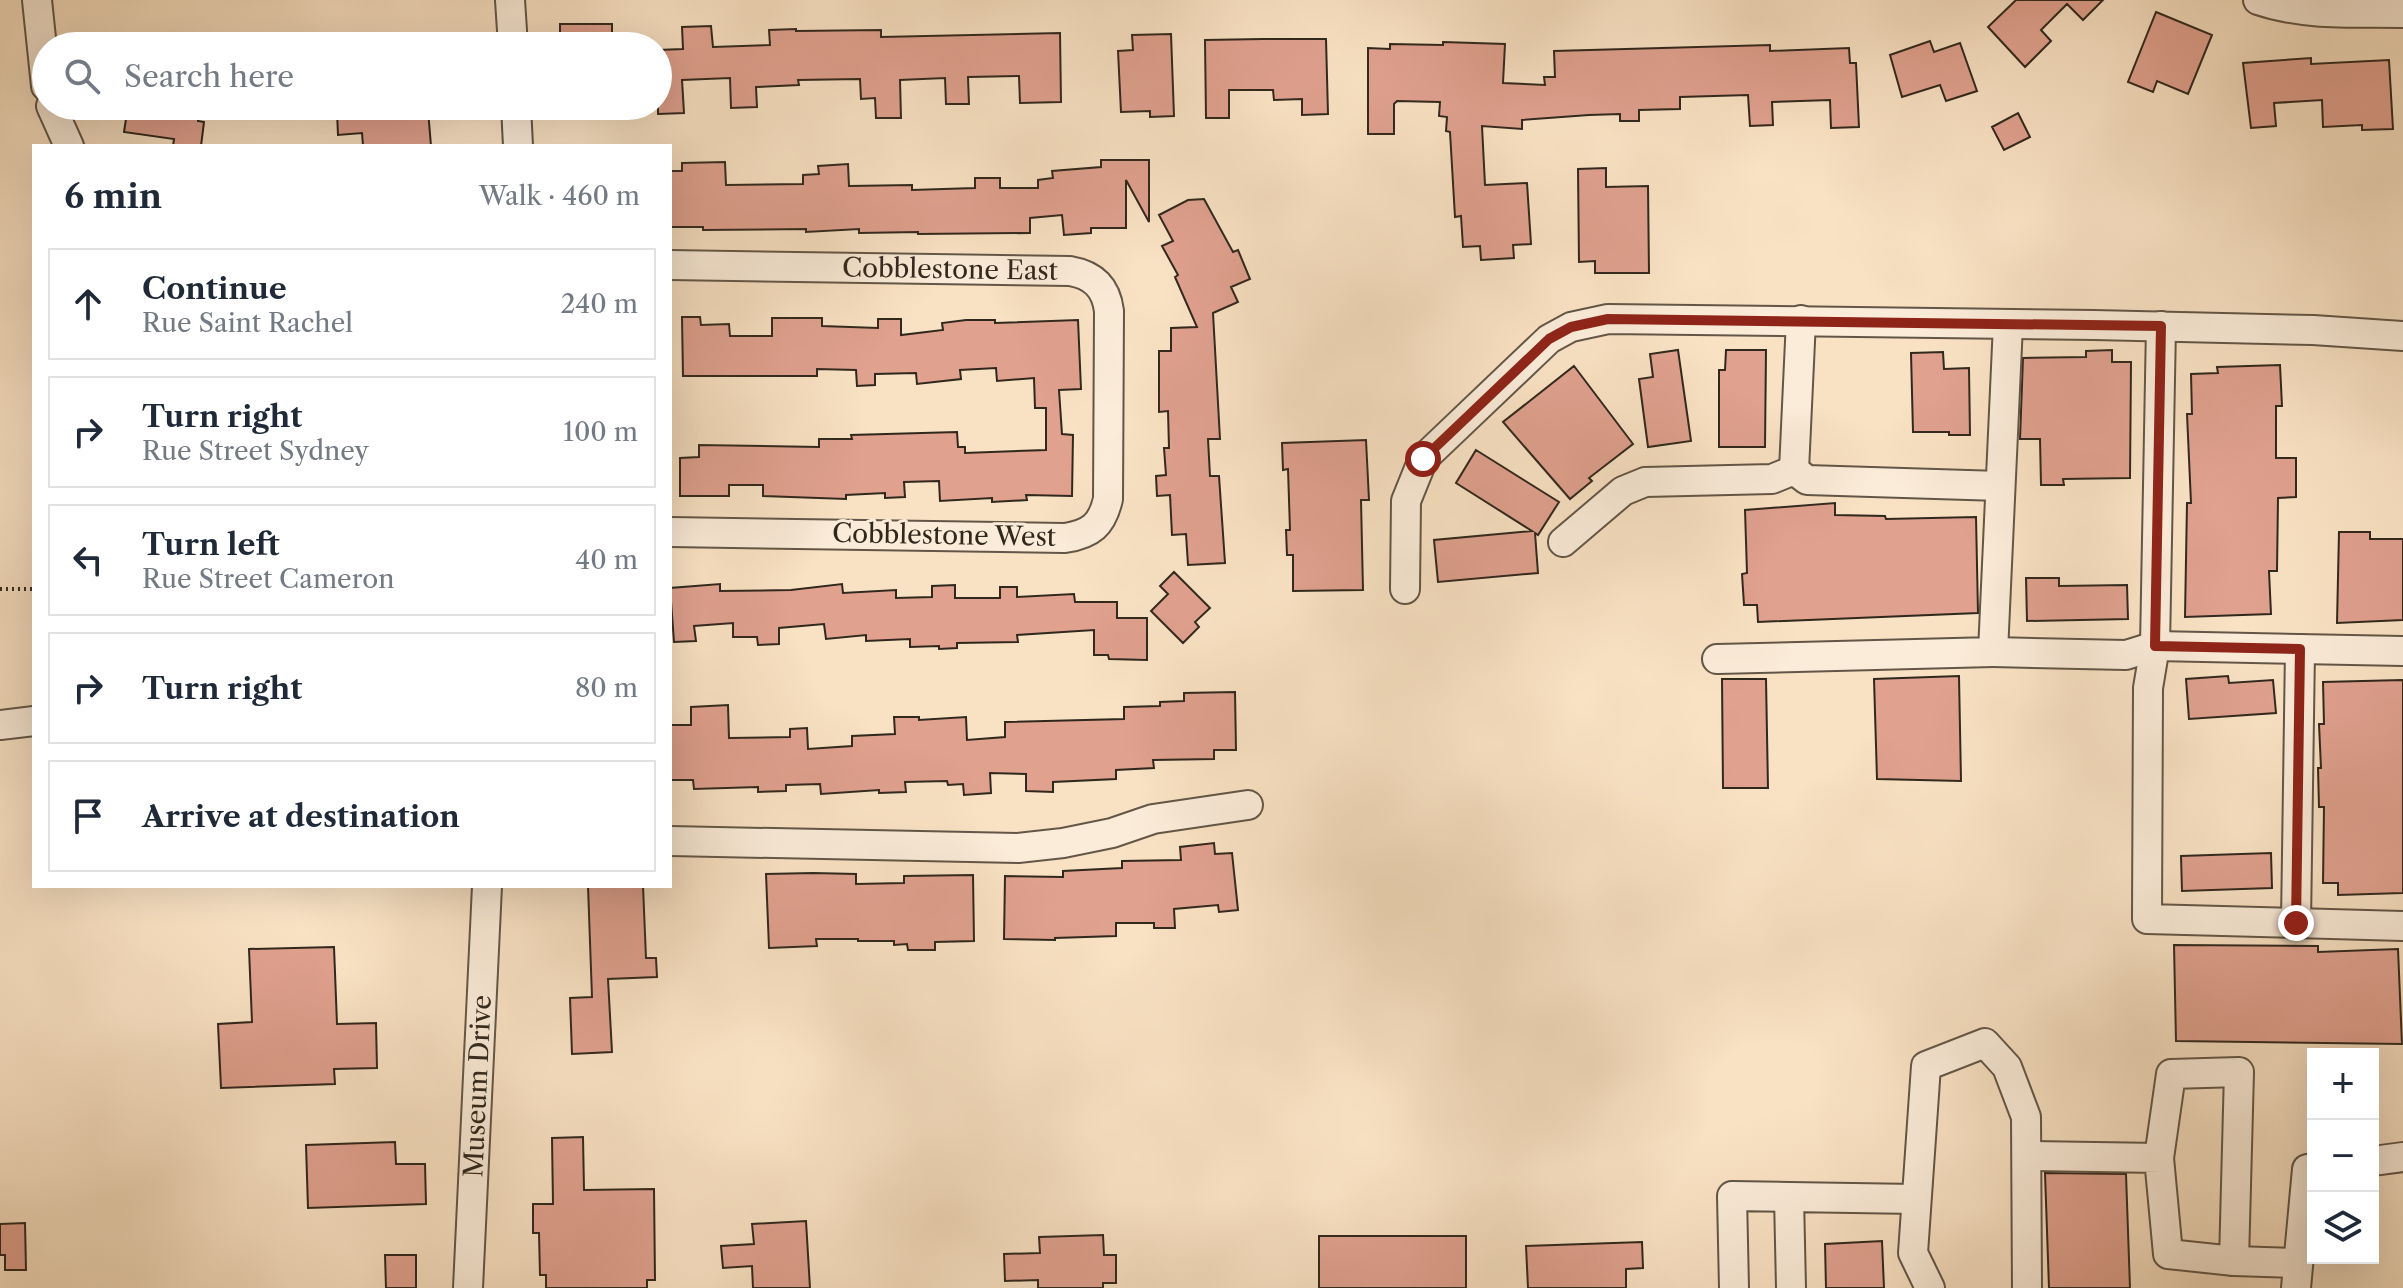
<!DOCTYPE html>
<meta charset="utf-8">
<style>
body{margin:0;font-family:"Libre Caslon Text",serif;background:#f6f6f7;color:#1f2937}
.controls{position:absolute;right:24px;bottom:24px;display:grid;overflow:hidden;border-radius:0px;box-shadow:0 8px 32px #0002}
.controls button{width:72px;height:72px;display:grid;place-items:center;padding:0;border:0;border-bottom:2px solid #e0e1e3;background:#fff;color:#1f2937;font:40px sans-serif}
.stop{position:absolute;width:24px;height:24px;margin:-18px;border:6px solid #8f2418;border-radius:50%;background:#fff}
.stop.end{background:#8f2418;border-color:#fff;box-shadow:0 2px 8px #0008}
.list{margin:0;padding:0;list-style:none}
h2{display:flex;justify-content:space-between;align-items:center;height:104px;margin:0;padding:0 32px;font-size:34px}
h2 small{font-size:26px;font-weight:400;color:#747a83}
.list li{display:grid;grid-template-columns:52px 1fr auto;gap:24px;align-items:center;box-sizing:border-box;height:112px;margin:0 16px 16px;padding:0 16px;border:2px solid #e0e1e3;border-radius:0px}
.list b{display:block;font-size:30px;white-space:nowrap}
.list p{margin:0;font-size:26px;white-space:nowrap;color:#747a83}
.list em{font-size:26px;font-style:normal;color:#747a83}
.icon{flex:none;width:44px;height:44px;fill:none;stroke:currentColor;stroke-width:2;stroke-linecap:round;stroke-linejoin:round}
.map{position:relative;flex:none;width:2403px;height:1288px;overflow:hidden}
.search{position:absolute;background:#fff;box-shadow:0 8px 32px #0002;left:32px;top:32px;width:640px;height:88px;display:flex;align-items:center;gap:20px;box-sizing:border-box;padding:0 28px;border-radius:44px;color:#747a83;font-size:30px}
.panel{position:absolute;background:#fff;box-shadow:0 8px 32px #0002;left:32px;top:144px;width:640px;height:744px;border-radius:0px}
.map>svg:first-child{display:block}
.building{fill:#e0a18f;stroke:#31281d;stroke-width:2}
.lines{fill:none;stroke-linecap:round;stroke-linejoin:round}
.minor-casing{stroke:#635647;stroke-width:32}
.path{stroke:#31281d;stroke-width:4;stroke-dasharray:2 4;stroke-linecap:butt}
.minor{stroke:#fbecd9;stroke-width:28}
.route{stroke:#8f2418;stroke-width:10}
.labels{text-anchor:middle;stroke-width:6;stroke-linejoin:round;paint-order:stroke}
.street-label{font-size:26px;fill:#31281d;stroke:#fbecd9}
</style>
<div class="map">
<svg width="2403" height="1288" viewBox="0 0 2403 1288">
<rect width="100%" height="100%" fill="#f9e2c4"/>
<filter id="stains"><feTurbulence type="fractalNoise" baseFrequency=".0025" numOctaves="4"/><feColorMatrix values="0 0 0 0 .2 0 0 0 0 .09 0 0 0 0 .02 0 0 0 .5 -.17"/></filter>
<radialGradient id="worn" r=".72"><stop offset=".6" stop-color="#630" stop-opacity="0"/><stop offset="1" stop-color="#630" stop-opacity=".3"/></radialGradient>
<path class="building" d="M 2016,0 L 2103,0 L 2083,20 L 2067,4 L 2041,30 L 2051,41 L 2025,67 L 1988,27 Z
M 2156,12 L 2212,35 L 2188,94 L 2157,81 L 2153,92 L 2128,82 Z
M 560,24 L 612,24 L 612,46 L 560,46 Z
M 711,26 L 713,47 L 770,45 L 769,30 L 796,29 L 796,31 L 881,30 L 881,37 L 1060,33 L 1061,102 L 1020,103 L 1019,76 L 968,77 L 969,104 L 946,104 L 945,78 L 900,80 L 901,118 L 876,118 L 875,98 L 861,99 L 860,79 L 798,80 L 799,85 L 756,87 L 757,107 L 731,108 L 730,78 L 682,80 L 684,113 L 658,114 L 658,50 L 683,49 L 682,27 Z
M 1171,34 L 1174,116 L 1150,117 L 1150,111 L 1121,112 L 1118,51 L 1133,50 L 1132,35 Z
M 1263,39 L 1326,39 L 1328,114 L 1302,115 L 1302,99 L 1274,100 L 1273,90 L 1229,90 L 1229,118 L 1206,118 L 1205,40 Z
M 1930,41 L 1934,52 L 1960,43 L 1977,91 L 1946,101 L 1940,85 L 1902,97 L 1890,55 Z
M 1443,42 L 1505,44 L 1503,83 L 1545,85 L 1544,77 L 1555,77 L 1554,51 L 1770,45 L 1770,51 L 1849,48 L 1850,63 L 1856,63 L 1859,127 L 1831,128 L 1830,100 L 1772,102 L 1773,125 L 1750,126 L 1748,95 L 1680,97 L 1680,109 L 1639,110 L 1639,121 L 1620,121 L 1620,114 L 1589,115 L 1522,120 L 1522,129 L 1482,126 L 1485,185 L 1527,183 L 1531,244 L 1513,245 L 1514,258 L 1481,260 L 1480,246 L 1463,247 L 1461,216 L 1455,217 L 1450,132 L 1446,131 L 1447,117 L 1439,116 L 1440,102 L 1397,101 L 1394,104 L 1394,134 L 1368,134 L 1368,48 L 1390,49 L 1390,44 L 1443,45 Z
M 2311,58 L 2311,64 L 2389,60 L 2393,129 L 2362,130 L 2362,125 L 2323,127 L 2322,100 L 2274,103 L 2276,126 L 2251,128 L 2243,63 Z
M 128,106 L 199,106 L 198,121 L 204,122 L 201,146 L 173,146 L 174,139 L 124,132 Z
M 395,107 L 395,112 L 428,110 L 431,146 L 363,146 L 362,133 L 338,135 L 337,112 Z
M 2018,113 L 2030,137 L 2004,150 L 1992,127 Z
M 1101,160 L 1149,160 L 1149,222 L 1126,180 L 1126,228 L 1091,228 L 1091,233 L 1064,235 L 1062,215 L 1030,218 L 1030,233 L 918,234 L 918,232 L 859,233 L 859,229 L 806,232 L 806,229 L 703,230 L 703,227 L 670,227 L 670,171 L 682,171 L 682,163 L 725,162 L 726,185 L 803,184 L 803,175 L 819,174 L 818,166 L 848,164 L 849,186 L 912,185 L 912,190 L 975,188 L 975,178 L 1000,178 L 1000,188 L 1038,188 L 1038,180 L 1053,178 L 1052,171 L 1101,167 Z
M 1606,168 L 1606,187 L 1648,186 L 1649,273 L 1595,273 L 1595,261 L 1579,262 L 1578,169 Z
M 1204,199 L 1233,252 L 1238,250 L 1250,279 L 1231,287 L 1238,302 L 1213,313 L 1220,439 L 1208,439 L 1210,476 L 1219,476 L 1225,563 L 1188,565 L 1186,534 L 1172,535 L 1170,495 L 1157,496 L 1156,476 L 1166,475 L 1164,448 L 1169,448 L 1168,411 L 1159,412 L 1159,351 L 1171,351 L 1171,328 L 1197,327 L 1175,277 L 1178,275 L 1162,246 L 1173,241 L 1159,215 L 1188,200 Z
M 682,317 L 700,317 L 701,325 L 729,324 L 730,336 L 772,336 L 772,318 L 822,318 L 822,326 L 878,328 L 878,319 L 901,319 L 901,335 L 943,330 L 942,323 L 966,320 L 995,320 L 995,323 L 1078,320 L 1081,389 L 1059,390 L 1062,434 L 1073,435 L 1072,496 L 1026,495 L 1027,500 L 992,502 L 992,498 L 940,501 L 939,481 L 904,482 L 905,497 L 885,498 L 885,493 L 846,495 L 846,499 L 763,496 L 763,485 L 729,485 L 729,496 L 680,496 L 680,458 L 699,457 L 699,445 L 819,447 L 819,439 L 852,439 L 851,435 L 957,432 L 958,447 L 965,447 L 965,453 L 1046,450 L 1046,408 L 1035,408 L 1034,378 L 997,381 L 996,368 L 960,370 L 961,379 L 917,384 L 916,373 L 875,374 L 875,385 L 857,386 L 856,370 L 817,369 L 817,376 L 683,376 Z
M 1678,350 L 1691,441 L 1648,447 L 1639,379 L 1653,377 L 1650,354 Z
M 1726,350 L 1766,350 L 1765,447 L 1719,447 L 1719,370 L 1725,370 Z
M 2112,350 L 2112,362 L 2131,362 L 2130,478 L 2063,479 L 2064,485 L 2041,485 L 2040,439 L 2020,439 L 2023,358 L 2086,357 L 2086,351 Z
M 1943,352 L 1944,369 L 1969,368 L 1970,435 L 1949,435 L 1949,432 L 1913,432 L 1911,353 Z
M 2280,365 L 2282,406 L 2276,406 L 2276,458 L 2296,458 L 2296,497 L 2278,498 L 2277,571 L 2269,571 L 2271,614 L 2185,617 L 2187,503 L 2191,503 L 2187,414 L 2192,414 L 2191,374 L 2218,373 L 2217,367 Z
M 1574,366 L 1633,444 L 1589,478 L 1592,481 L 1570,499 L 1503,422 Z
M 1366,440 L 1369,500 L 1361,500 L 1363,590 L 1293,591 L 1293,555 L 1287,555 L 1286,530 L 1290,530 L 1288,469 L 1283,470 L 1282,443 Z
M 1476,450 L 1559,502 L 1538,535 L 1535,533 L 1538,573 L 1438,582 L 1434,540 L 1532,531 L 1456,483 Z
M 1835,503 L 1835,515 L 1885,516 L 1886,519 L 1976,517 L 1978,613 L 1758,622 L 1757,605 L 1744,605 L 1742,574 L 1747,573 L 1745,510 Z
M 2339,532 L 2370,532 L 2370,539 L 2403,539 L 2403,620 L 2337,623 Z
M 1174,572 L 1210,608 L 1195,622 L 1199,627 L 1183,643 L 1151,611 L 1168,594 L 1160,586 Z
M 2026,578 L 2059,578 L 2059,586 L 2127,585 L 2128,619 L 2027,621 Z
M 720,584 L 720,591 L 791,590 L 842,584 L 843,593 L 896,590 L 896,598 L 932,597 L 932,586 L 955,585 L 955,598 L 1000,598 L 1000,587 L 1017,587 L 1017,597 L 1074,594 L 1075,602 L 1117,602 L 1117,618 L 1147,618 L 1147,660 L 1109,659 L 1108,655 L 1094,655 L 1094,630 L 1017,635 L 1018,642 L 957,643 L 957,648 L 939,649 L 939,646 L 910,647 L 910,639 L 866,641 L 866,635 L 826,639 L 824,624 L 779,628 L 779,644 L 758,645 L 757,637 L 733,637 L 733,623 L 694,626 L 696,641 L 674,642 L 670,588 Z
M 1959,676 L 1961,781 L 1877,779 L 1874,679 Z
M 2228,676 L 2229,683 L 2273,680 L 2276,713 L 2189,719 L 2186,679 Z
M 1722,679 L 1766,679 L 1768,788 L 1723,788 Z
M 2403,680 L 2403,893 L 2338,895 L 2338,883 L 2323,883 L 2324,807 L 2319,807 L 2318,768 L 2321,768 L 2319,724 L 2324,724 L 2323,682 Z
M 1235,692 L 1236,750 L 1214,750 L 1214,759 L 1153,760 L 1154,768 L 1116,770 L 1116,779 L 1053,782 L 1053,792 L 1026,791 L 1026,774 L 990,773 L 991,793 L 964,795 L 963,784 L 948,785 L 947,781 L 905,782 L 906,792 L 879,793 L 879,790 L 821,794 L 820,784 L 786,785 L 786,791 L 758,792 L 758,787 L 694,789 L 693,780 L 670,780 L 670,725 L 691,725 L 691,707 L 728,705 L 729,738 L 790,737 L 790,729 L 807,728 L 808,749 L 852,746 L 852,736 L 895,734 L 894,717 L 919,717 L 919,720 L 966,717 L 967,740 L 1005,737 L 1005,722 L 1124,719 L 1124,707 L 1160,706 L 1160,702 L 1184,701 L 1184,693 Z
M 1214,843 L 1215,854 L 1232,853 L 1238,910 L 1219,912 L 1218,905 L 1174,909 L 1175,928 L 1154,928 L 1154,923 L 1116,923 L 1116,936 L 1055,938 L 1055,940 L 1004,939 L 1005,876 L 1063,877 L 1063,871 L 1122,868 L 1122,861 L 1181,860 L 1180,847 Z
M 2271,853 L 2272,888 L 2182,891 L 2181,856 Z
M 813,873 L 856,874 L 856,884 L 904,883 L 904,876 L 973,875 L 974,941 L 935,942 L 935,950 L 908,950 L 907,944 L 894,945 L 894,941 L 858,941 L 858,939 L 816,939 L 817,946 L 769,948 L 766,874 Z
M 588,886 L 643,886 L 646,958 L 656,958 L 657,977 L 608,979 L 612,1052 L 572,1054 L 570,998 L 592,997 Z
M 2174,945 L 2318,946 L 2318,952 L 2398,949 L 2402,1044 L 2176,1041 Z
M 334,947 L 337,1024 L 376,1023 L 377,1068 L 334,1069 L 335,1084 L 221,1088 L 218,1024 L 252,1022 L 249,949 Z
M 583,1137 L 584,1190 L 654,1189 L 655,1280 L 647,1280 L 647,1288 L 546,1288 L 546,1275 L 540,1275 L 539,1233 L 533,1233 L 533,1204 L 553,1204 L 552,1138 Z
M 395,1142 L 396,1164 L 425,1164 L 426,1204 L 308,1208 L 306,1145 Z
M 2045,1173 L 2126,1174 L 2130,1288 L 2049,1288 Z
M 806,1221 L 810,1288 L 753,1288 L 752,1266 L 723,1268 L 721,1246 L 754,1244 L 752,1224 Z
M 25,1223 L 26,1270 L 5,1270 L 5,1255 L 0,1255 L 0,1224 Z
M 1103,1235 L 1104,1255 L 1116,1255 L 1116,1283 L 1103,1283 L 1103,1288 L 1038,1288 L 1038,1280 L 1005,1281 L 1004,1254 L 1040,1253 L 1039,1237 Z
M 1319,1236 L 1466,1236 L 1466,1288 L 1319,1288 Z
M 1882,1241 L 1884,1288 L 1826,1288 L 1825,1244 Z
M 1642,1242 L 1643,1268 L 1626,1269 L 1626,1288 L 1528,1288 L 1526,1246 Z
M 385,1255 L 416,1255 L 416,1288 L 386,1288 Z"/>
<g class="lines">
<defs>
<g id="minor">
<path d="M 37,0 L 46,86"/>
<path d="M 510,0 L 513,46"/>
<path d="M 2258,0 C 2305,16 2354,12 2403,13"/>
<path d="M 51,106 L 69,146"/>
<path d="M 516,106 L 518,146"/>
<path id="s1" d="M 670,265 L 1070,271 C 1093,275 1106,287 1109,311 L 1108,499 C 1102,525 1091,534 1065,538 L 670,532"/>
<path d="M 2161,326 L 2155,646 L 2148,688 L 2147,919 L 2403,926"/>
<path d="M 1794,470 L 1807,480 L 2000,486"/>
<path d="M 1794,470 L 1801,320"/>
<path d="M 1563,542 L 1623,491 L 1645,482 L 1772,479 L 1794,470"/>
<path d="M 1405,589 L 1406,501 L 1423,459 L 1549,339 L 1571,327 L 1608,319 L 2094,325 L 2313,330 L 2403,336"/>
<path d="M 1993,652 L 2126,655 L 2155,646 L 2403,651"/>
<path d="M 1717,659 L 1993,652 L 2008,324"/>
<path d="M 0,725 L 34,721"/>
<path d="M 670,841 L 1018,848 L 1063,843 L 1112,833 L 1153,819 L 1248,805"/>
<path d="M 2296,923 L 2300,649"/>
<path d="M 2027,1156 L 2159,1158 L 2168,1254 L 2234,1261 L 2239,1072 L 2171,1074 L 2159,1158"/>
<path d="M 2373,1161 L 2403,1157"/>
<path d="M 2234,1261 L 2297,1263"/>
<path id="s2" d="M 468,1288 L 487,886"/>
<path d="M 1734,1288 L 1732,1196 L 1789,1197"/>
<path d="M 1791,1288 L 1789,1197 L 1916,1199"/>
<path d="M 1930,1288 L 1913,1253 L 1926,1066 L 1985,1043 L 2007,1067 L 2026,1117 L 2027,1288"/>
<path d="M 2296,1288 L 2307,1169 L 2313,1168"/>
</g>
</defs>
<use href="#minor" class="minor-casing"/>
<path class="path" d="M 0,589 L 34,589"/>
<use href="#minor" class="minor"/>
</g>
<g class="lines">
<path class="route" d="M 1423,459 L 1549,339 L 1571,327 L 1608,319 L 2161,326 L 2155,646 L 2300,649 L 2296,923"/>
</g>
<g class="labels">
<g class="street-label">
<text dy="9" stroke="none"><textPath href="#s1" startOffset="280">Cobblestone East</textPath></text>
<text transform="translate(944 535) rotate(1)" y="9">Cobblestone West</text>
<text dy="9" stroke="none"><textPath href="#s2" startOffset="202">Museum Drive</textPath></text>
</g>
</g>
<rect width="100%" height="100%" filter="url(#stains)"/>
<rect width="100%" height="100%" fill="url(#worn)"/>
</svg>
<div class="controls">
<button>+</button>
<button>−</button>
<button><svg class="icon" aria-label="layers" viewBox="0 0 24 24"><path d="M12 4l9 5-9 5-9-5zM3 14l9 5 9-5"/></svg></button>
</div>
<div class="stop" style="left:1423px;top:459px"></div>
<div class="stop end" style="left:2296px;top:923px"></div>
<div class="search"><svg class="icon" aria-label="search" viewBox="0 0 24 24"><circle cx="10" cy="10" r="6"/><path d="M15 15l6 6"/></svg>Search here</div>
<section class="panel">
<h2>6 min<small>Walk · 460 m</small></h2>
<ul class="list">
<li><svg class="icon" aria-label="ahead" viewBox="0 0 24 24"><path d="M12 20V5M6 11l6-6 6 6"/></svg><div><b>Continue</b><p>Rue Saint Rachel</p></div><em>240 m</em></li>
<li><svg class="icon" aria-label="right" viewBox="0 0 24 24"><path d="M7 20v-9h11M14 6l5 5-5 5"/></svg><div><b>Turn right</b><p>Rue Street Sydney</p></div><em>100 m</em></li>
<li><svg class="icon" aria-label="left" viewBox="0 0 24 24"><path d="M17 20v-9H6M10 6l-5 5 5 5"/></svg><div><b>Turn left</b><p>Rue Street Cameron</p></div><em>40 m</em></li>
<li><svg class="icon" aria-label="right" viewBox="0 0 24 24"><path d="M7 20v-9h11M14 6l5 5-5 5"/></svg><div><b>Turn right</b></div><em>80 m</em></li>
<li><svg class="icon" aria-label="arrive" viewBox="0 0 24 24"><path d="M6 21V4h12l-3 4 3 4H6"/></svg><div><b>Arrive at destination</b></div></li>
</ul>
</section>
</div>
